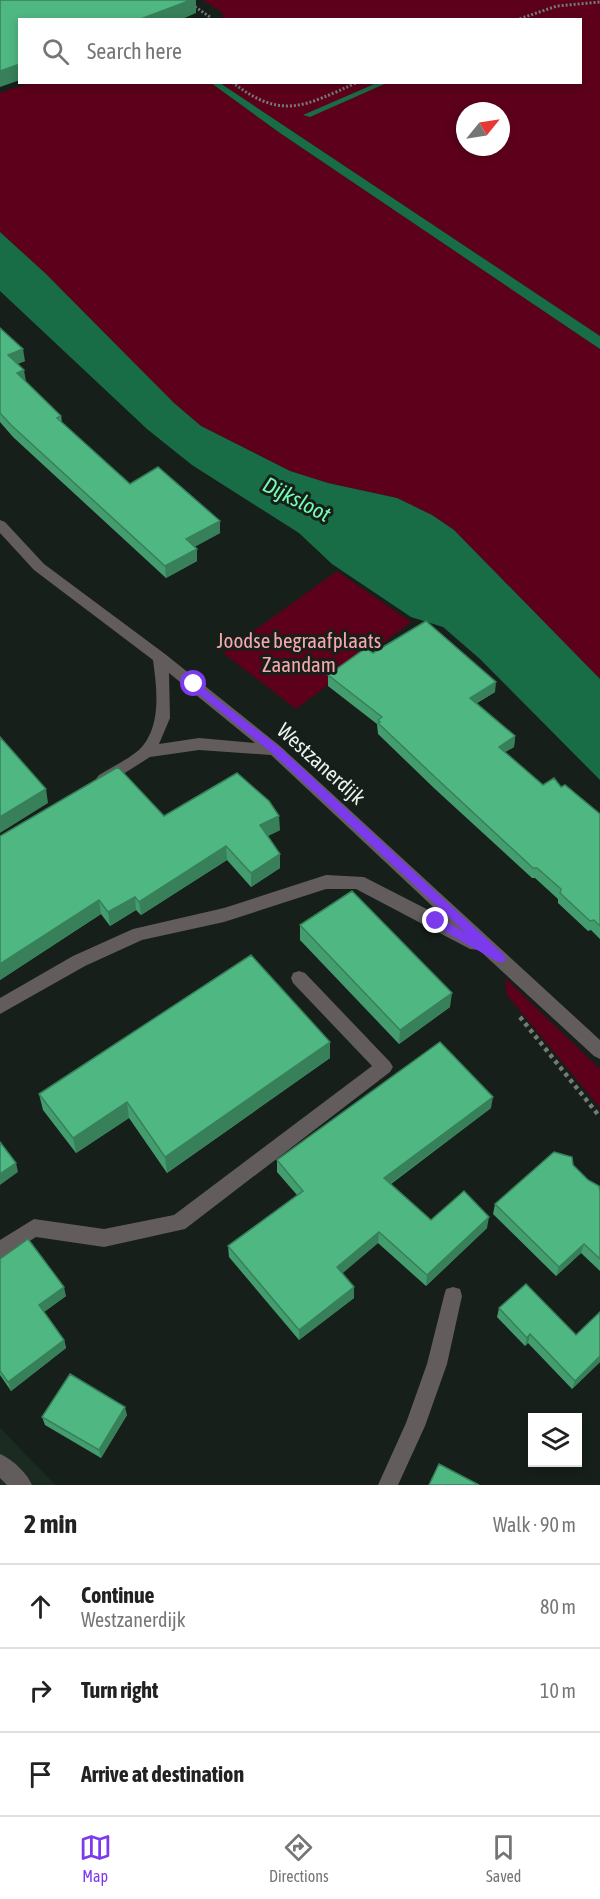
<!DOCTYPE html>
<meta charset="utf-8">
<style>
body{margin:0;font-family:"Asap Condensed",sans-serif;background:#f2f2f2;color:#222}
.controls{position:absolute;right:18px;bottom:18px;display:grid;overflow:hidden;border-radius:0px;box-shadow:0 3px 9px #0003}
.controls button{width:54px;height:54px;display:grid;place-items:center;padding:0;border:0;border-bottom:2px solid #e0e0e0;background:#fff;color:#222;font:30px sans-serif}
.compass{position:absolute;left:456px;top:102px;width:54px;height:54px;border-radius:50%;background:#fff;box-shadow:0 3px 9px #0003;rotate:60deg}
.stop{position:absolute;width:18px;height:18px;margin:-14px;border:4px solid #7c3aed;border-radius:50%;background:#fff}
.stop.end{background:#7c3aed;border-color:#fff;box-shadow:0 2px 6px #0008}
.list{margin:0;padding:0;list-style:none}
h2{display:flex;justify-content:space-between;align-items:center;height:78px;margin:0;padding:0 24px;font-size:26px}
h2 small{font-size:20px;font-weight:400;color:#767676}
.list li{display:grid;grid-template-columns:39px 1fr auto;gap:18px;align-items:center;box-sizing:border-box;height:84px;padding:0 24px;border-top:2px solid #e0e0e0}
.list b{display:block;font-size:22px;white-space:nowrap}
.list p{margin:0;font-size:20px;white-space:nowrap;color:#767676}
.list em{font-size:20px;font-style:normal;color:#767676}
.icon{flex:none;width:33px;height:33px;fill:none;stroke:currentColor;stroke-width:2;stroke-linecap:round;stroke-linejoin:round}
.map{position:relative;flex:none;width:600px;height:1485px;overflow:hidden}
.search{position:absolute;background:#fff;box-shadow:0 3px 9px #0003;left:18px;right:18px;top:18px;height:66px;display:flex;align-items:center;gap:15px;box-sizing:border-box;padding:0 21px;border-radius:0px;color:#767676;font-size:22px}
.sheet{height:330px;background:#fff}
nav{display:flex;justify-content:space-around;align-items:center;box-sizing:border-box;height:84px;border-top:2px solid #e0e0e0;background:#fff;font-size:16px;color:#767676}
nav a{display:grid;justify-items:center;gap:3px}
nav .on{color:#7c3aed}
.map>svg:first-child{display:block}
.built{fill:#1c2b22}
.green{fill:#5d001b;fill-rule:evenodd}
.water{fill:#196d46}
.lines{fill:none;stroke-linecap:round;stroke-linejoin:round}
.stream{fill:#196d46;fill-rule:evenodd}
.path-far1{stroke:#737b76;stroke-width:3;stroke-dasharray:2 2;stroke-linecap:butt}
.path{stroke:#737b76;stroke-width:4.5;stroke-dasharray:4 4;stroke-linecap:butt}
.minor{fill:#625c5c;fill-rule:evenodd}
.wall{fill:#449d6f}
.shaded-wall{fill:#37805a}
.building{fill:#4fb781;stroke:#37805a;stroke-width:1.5}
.route{fill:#7c3aed}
.labels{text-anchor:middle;stroke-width:6;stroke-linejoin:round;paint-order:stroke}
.park-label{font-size:21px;fill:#f7a8ae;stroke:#161f19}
.street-label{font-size:21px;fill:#ecf2ee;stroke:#161f19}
.water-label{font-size:22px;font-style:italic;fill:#75fbb4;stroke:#161f19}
</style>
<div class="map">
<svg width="600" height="1485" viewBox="0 0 600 1485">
<rect width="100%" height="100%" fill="#161f19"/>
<path class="built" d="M 0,1428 L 55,1485 L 0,1485 Z"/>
<path class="green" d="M 203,0 L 600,0 L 600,336 L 220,83 L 580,82 L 580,20 L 222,19 L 223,13 ZM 465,111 L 501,111 L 501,147 L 465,147 Z
M 29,83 L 211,83 L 280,133 L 600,349 L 600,679 L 454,530 L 432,515 L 397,498 L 328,483 L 290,471 L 201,426 L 174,403 L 45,273 L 0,232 L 0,93 Z
M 337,571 L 411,622 L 296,709 L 223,653 Z
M 505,978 L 600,1069 L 600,1108 L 507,995 Z"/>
<path class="water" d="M 211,83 L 220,83 L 600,336 L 600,349 L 280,133 Z
M 0,232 L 45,273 L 174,403 L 201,426 L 290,471 L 328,483 L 397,498 L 432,515 L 454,530 L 600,679 L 600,780 L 480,659 L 443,627 L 411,617 L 332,564 L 299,533 L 192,465 L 147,429 L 0,291 Z"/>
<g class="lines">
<path class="stream" d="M 379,82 L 389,82 L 310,117 L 303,115 Z"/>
<path class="path-far1" d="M 185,0 L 210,17 L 208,20
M 516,20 L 557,6 L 600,2
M 232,82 C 282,121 305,106 358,82"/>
<path class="path" d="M 520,1017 L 600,1117"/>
<path class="minor" d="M 0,520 L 5,522 L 44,564 L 165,654 L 280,746 L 600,1040 L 600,1059 L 594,1056 L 479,950 L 470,949 L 356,889 L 326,889 L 224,922 L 142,940 L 85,966 L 0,1014 L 0,998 L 73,956 L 133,929 L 224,908 L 326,875 L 364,877 L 446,919 L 271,755 L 199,750 L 150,757 L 109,783 L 99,783 L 96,779 L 99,775 C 112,767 127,760 139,750 C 162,728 157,689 153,660 L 34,570 L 0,533 ZM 169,673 L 255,743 L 199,738 L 159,744 L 170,718 Z
M 299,971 L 305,973 L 390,1062 L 393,1067 L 390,1072 L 185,1229 L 104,1247 L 36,1237 L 0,1260 L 0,1240 L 34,1219 L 104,1229 L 174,1215 L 372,1066 L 293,983 L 291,978 L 293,973 Z
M 453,1287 L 460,1289 L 462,1296 L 447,1364 L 425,1426 L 398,1485 L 378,1485 L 406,1423 L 427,1364 L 444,1296 L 446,1289 Z
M 0,1454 C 12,1459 27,1473 32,1485 L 7,1485 L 0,1478 Z"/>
</g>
<path class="wall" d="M 0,328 L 25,361 L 17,364 L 26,382 L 61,416 L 62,423 L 130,484 L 220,521 L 220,533 L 194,547 L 197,561 L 166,578 L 13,437 L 0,422 Z
M 373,653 L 495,692 L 477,703 L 515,736 L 514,747 L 505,752 L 543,785 L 561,787 L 600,814 L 600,939 L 591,930 L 588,931 L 558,903 L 558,899 L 535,878 L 532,878 L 435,789 L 378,734 L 377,724 L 328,686 L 328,675 Z
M 164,816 L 280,830 L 268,836 L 280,854 L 280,868 L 251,887 L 227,860 L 141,915 L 136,910 L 110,926 L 101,914 L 0,980 L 0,836 Z
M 300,925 L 450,1007 L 399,1044 L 300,940 Z
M 330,1042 L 330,1058 L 167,1173 L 129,1118 L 76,1153 L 43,1110 L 39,1094 Z
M 491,1108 L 391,1184 L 431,1220 L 487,1228 L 426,1286 L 378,1243 L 342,1273 L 354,1298 L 299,1340 L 229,1257 L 228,1246 L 297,1195 L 277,1172 L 277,1160 Z
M 573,1165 L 600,1191 L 600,1271 L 581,1253 L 556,1276 L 493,1214 L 495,1204 Z
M 0,1259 L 66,1296 L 44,1312 L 64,1340 L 66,1348 L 11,1391 L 0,1375 Z
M 499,1308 L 576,1335 L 600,1312 L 600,1362 L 572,1389 L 528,1343 L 525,1346 L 497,1317 Z
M 127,1415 L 101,1458 L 45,1425 L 42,1417 Z"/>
<path class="shaded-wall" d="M 191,0 L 196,0 L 196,13 L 180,20 L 138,20 Z
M 20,64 L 20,80 L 0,87 L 0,71 Z
M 23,349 L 25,361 L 10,367 L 8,355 Z
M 24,370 L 26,382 L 17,373 Z
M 220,521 L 220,533 L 187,551 L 186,539 Z
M 197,549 L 197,561 L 166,578 L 165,566 Z
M 496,682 L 495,692 L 469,708 L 470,698 Z
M 515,736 L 514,747 L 497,757 L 499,747 Z
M 46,789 L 48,803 L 0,833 L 0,817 Z
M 279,816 L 280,830 L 261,839 L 260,825 Z
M 226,846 L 227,860 L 141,915 L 139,902 Z
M 280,854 L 280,868 L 251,887 L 251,873 Z
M 135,897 L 136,910 L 110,926 L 108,912 Z
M 99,900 L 101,914 L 0,980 L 0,964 Z
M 452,993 L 450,1007 L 399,1044 L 400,1030 Z
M 330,1042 L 330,1058 L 167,1173 L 165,1157 Z
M 493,1097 L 491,1108 L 383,1189 L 384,1178 Z
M 127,1102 L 129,1118 L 76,1153 L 73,1138 Z
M 16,1163 L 18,1172 L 0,1185 L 0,1174 Z
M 489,1217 L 487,1228 L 426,1286 L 427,1275 Z
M 379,1232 L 378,1243 L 337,1278 L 337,1267 Z
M 584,1244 L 581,1253 L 556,1276 L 559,1267 Z
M 64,1287 L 66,1296 L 41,1314 L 39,1305 Z
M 354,1287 L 354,1298 L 299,1340 L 299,1330 Z
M 530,1334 L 528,1343 L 525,1346 L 527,1338 Z
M 64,1340 L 66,1348 L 11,1391 L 8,1382 Z
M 600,1356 L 600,1362 L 572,1389 L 575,1381 Z
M 125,1407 L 127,1415 L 101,1458 L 99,1450 Z"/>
<path class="building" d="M 0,0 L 191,0 L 138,20 L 20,20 L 20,64 L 0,71 Z
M 0,328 L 23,349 L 8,355 L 24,370 L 17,373 L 61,416 L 57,418 L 130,484 L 158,467 L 220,521 L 186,539 L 197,549 L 165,566 L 11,425 L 0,413 Z
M 426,621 L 496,682 L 470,698 L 515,736 L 499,747 L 543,785 L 554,778 L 561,787 L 565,785 L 600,814 L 600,926 L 594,920 L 590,921 L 560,893 L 561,889 L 537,868 L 533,868 L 436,778 L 378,723 L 380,722 L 378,720 L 382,717 L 328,675 L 366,648 L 373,653 Z
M 0,737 L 46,789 L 0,817 Z
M 118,767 L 164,816 L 237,773 L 269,801 L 279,816 L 260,825 L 280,854 L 251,873 L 226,846 L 139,902 L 135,897 L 108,912 L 99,900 L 0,964 L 0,836 Z
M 352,891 L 452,993 L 400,1030 L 300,925 Z
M 251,955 L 330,1042 L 165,1157 L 127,1102 L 73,1138 L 39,1094 Z
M 440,1042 L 493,1097 L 384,1178 L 431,1220 L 464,1191 L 489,1217 L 427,1275 L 379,1232 L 337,1267 L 354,1287 L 299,1330 L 228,1246 L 303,1191 L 277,1160 Z
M 0,1142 L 16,1163 L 0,1174 Z
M 554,1152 L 572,1157 L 573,1165 L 588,1180 L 599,1186 L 600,1191 L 600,1259 L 584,1244 L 559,1267 L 495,1204 Z
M 28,1239 L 64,1287 L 39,1305 L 64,1340 L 8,1382 L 0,1371 L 0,1259 Z
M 526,1284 L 576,1335 L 600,1312 L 600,1356 L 575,1381 L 530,1334 L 527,1338 L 499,1308 Z
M 70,1374 L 125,1407 L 99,1450 L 42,1417 Z
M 439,1464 L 479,1485 L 429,1485 Z"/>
<path class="route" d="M 194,681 L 279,747 L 505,956 L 505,962 L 498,962 L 432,924 L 432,918 L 436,916 L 466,933 L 272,753 L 190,687 L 189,684 Z"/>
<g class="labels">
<g class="park-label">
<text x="299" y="648">Joodse begraafplaats<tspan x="299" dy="24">Zaandam</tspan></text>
</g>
<g class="street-label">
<text transform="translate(321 764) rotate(42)" y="7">Westzanerdijk</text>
</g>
<g class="water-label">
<text transform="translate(297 499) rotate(27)" y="8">Dijksloot</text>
</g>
</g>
</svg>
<div class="controls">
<button><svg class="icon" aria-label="layers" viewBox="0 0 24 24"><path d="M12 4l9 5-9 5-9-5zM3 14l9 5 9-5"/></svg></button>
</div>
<svg class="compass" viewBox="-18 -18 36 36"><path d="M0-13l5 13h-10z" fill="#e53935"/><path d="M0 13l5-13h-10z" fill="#767676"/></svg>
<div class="stop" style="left:194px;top:684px"></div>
<div class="stop end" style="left:436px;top:921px"></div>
<div class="search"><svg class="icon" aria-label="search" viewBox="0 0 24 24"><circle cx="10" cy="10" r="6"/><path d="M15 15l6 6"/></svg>Search here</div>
</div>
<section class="sheet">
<h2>2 min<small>Walk · 90 m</small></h2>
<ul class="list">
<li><svg class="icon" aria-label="ahead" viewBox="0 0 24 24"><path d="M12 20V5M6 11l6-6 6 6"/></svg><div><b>Continue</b><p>Westzanerdijk</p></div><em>80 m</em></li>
<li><svg class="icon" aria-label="right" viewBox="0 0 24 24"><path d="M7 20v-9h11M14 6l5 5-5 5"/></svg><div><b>Turn right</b></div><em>10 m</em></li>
<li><svg class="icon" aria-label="arrive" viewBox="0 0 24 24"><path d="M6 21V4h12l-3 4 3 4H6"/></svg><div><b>Arrive at destination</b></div></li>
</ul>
</section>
<nav>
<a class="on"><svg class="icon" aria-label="map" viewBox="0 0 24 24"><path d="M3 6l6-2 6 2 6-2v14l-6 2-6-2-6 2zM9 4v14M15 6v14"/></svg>Map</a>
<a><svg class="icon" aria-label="directions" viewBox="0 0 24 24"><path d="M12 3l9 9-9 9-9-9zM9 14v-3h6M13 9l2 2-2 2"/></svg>Directions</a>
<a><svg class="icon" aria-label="saved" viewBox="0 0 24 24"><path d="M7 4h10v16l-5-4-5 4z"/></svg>Saved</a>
</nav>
